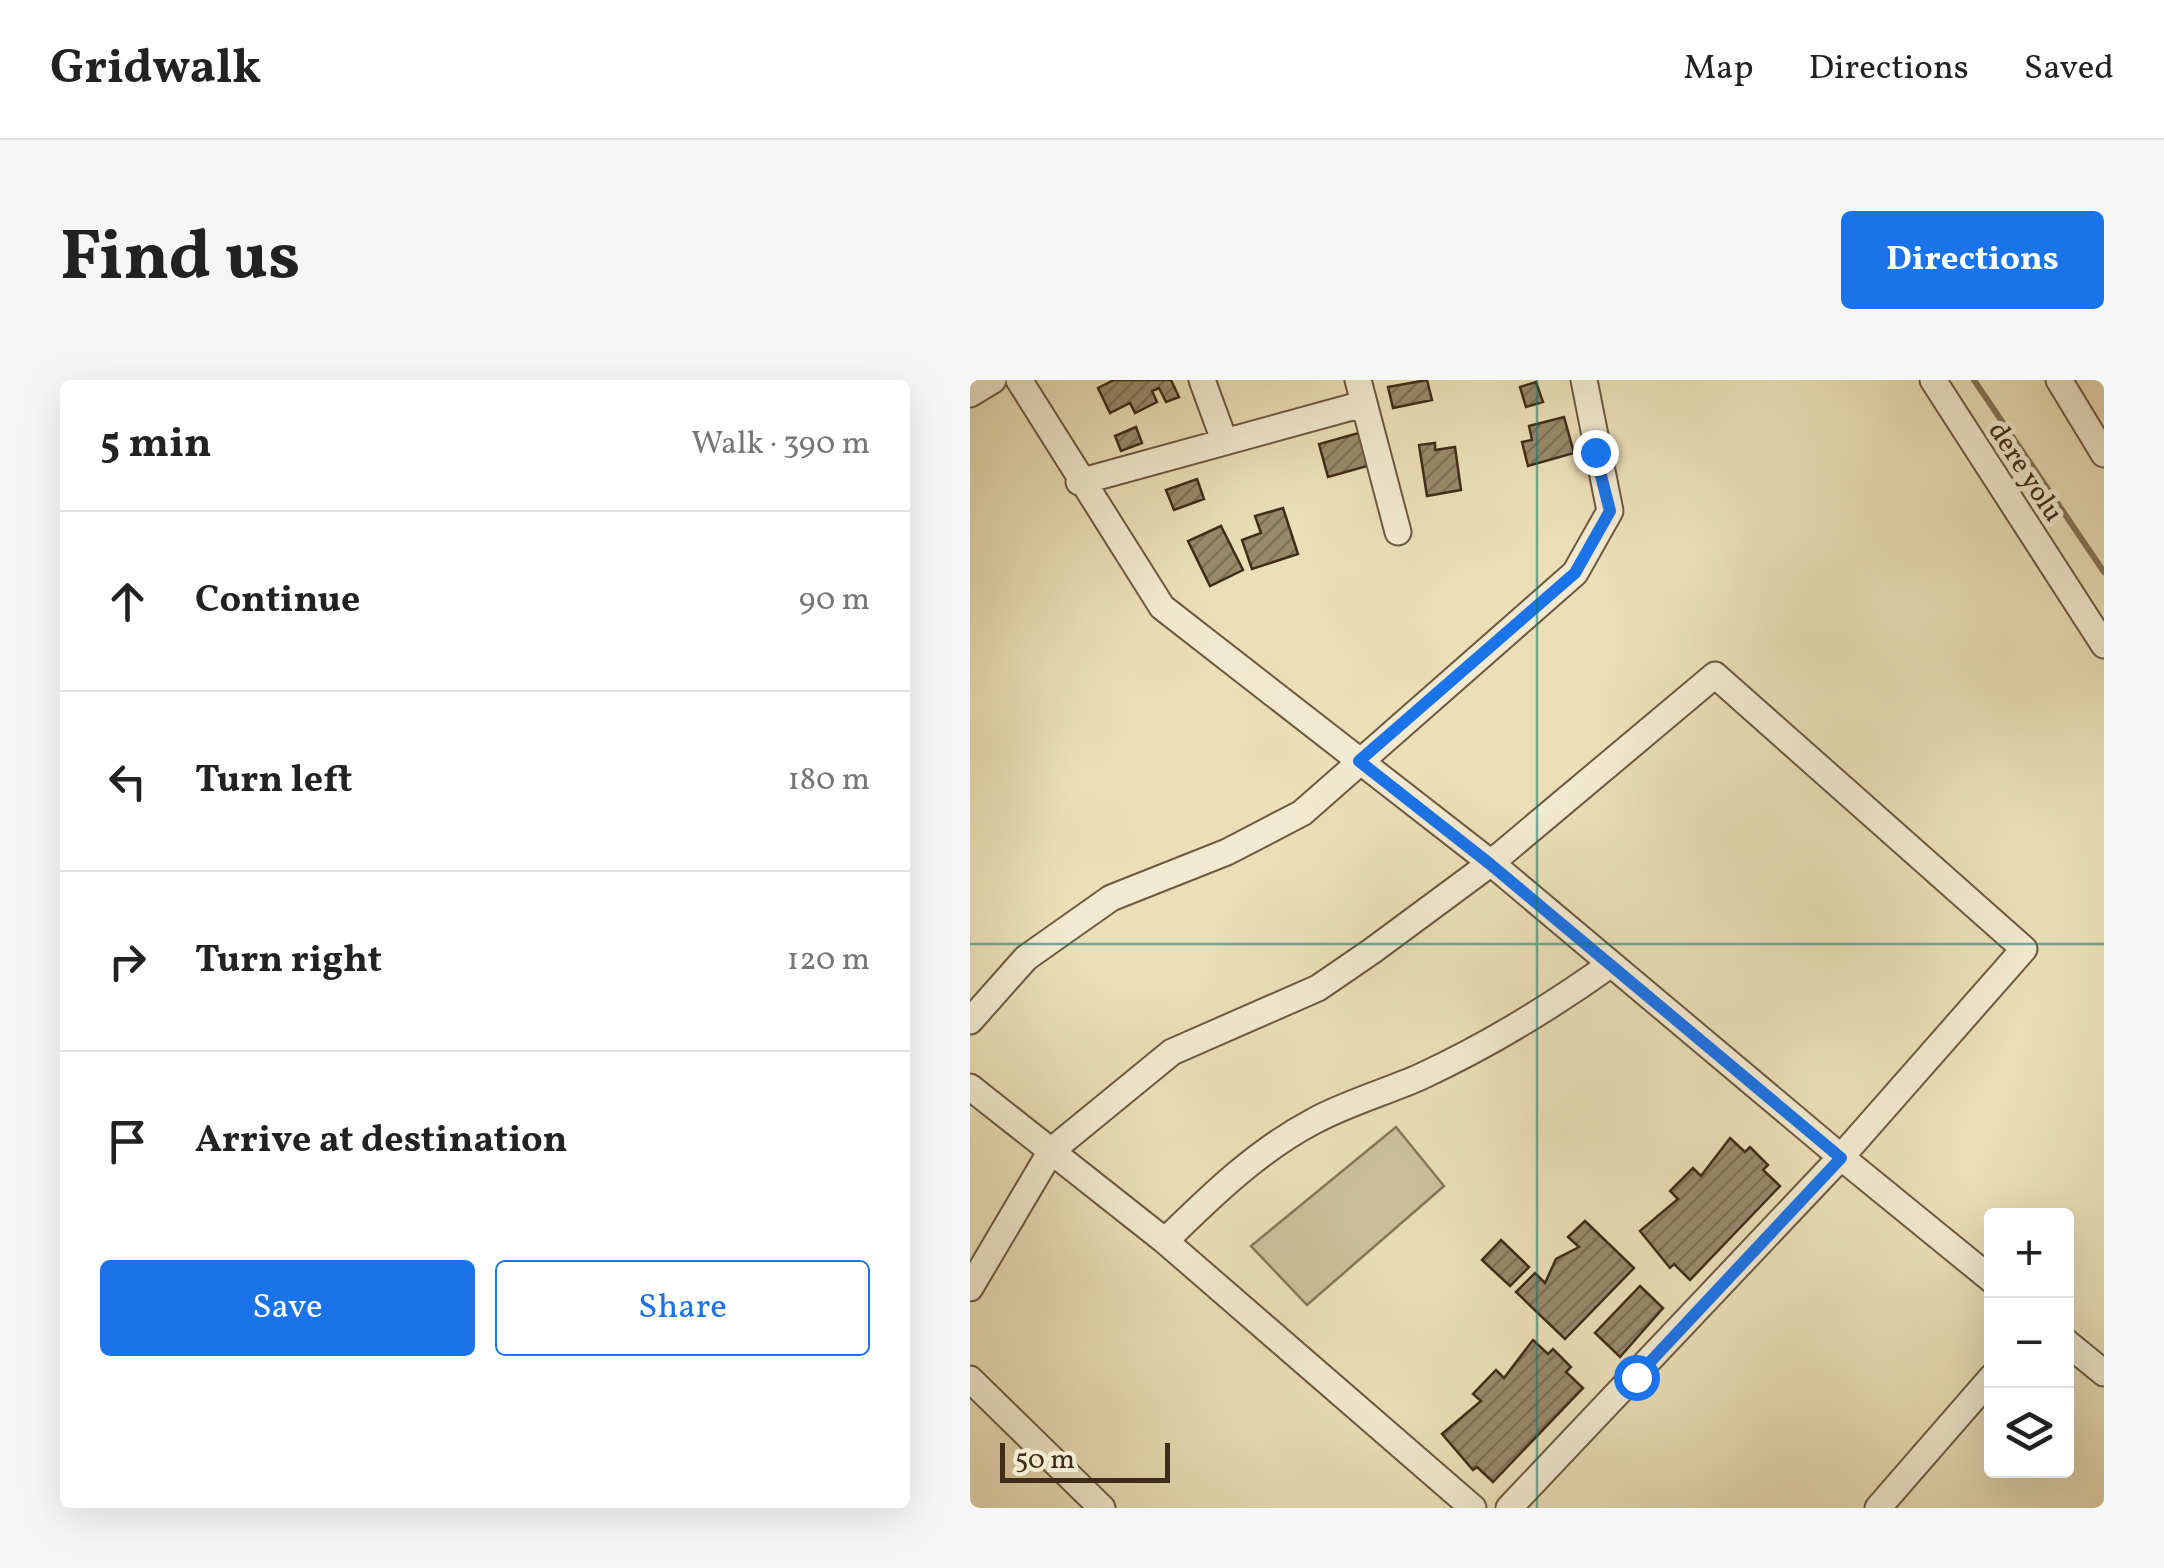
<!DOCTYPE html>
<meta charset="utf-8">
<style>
body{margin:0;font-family:Vollkorn,serif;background:#f6f6f6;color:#222}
.controls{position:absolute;right:30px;bottom:30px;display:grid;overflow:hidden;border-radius:10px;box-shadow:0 10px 40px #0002}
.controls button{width:90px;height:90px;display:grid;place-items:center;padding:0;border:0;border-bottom:2px solid #e0e0e0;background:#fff;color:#222;font:50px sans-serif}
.scale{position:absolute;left:30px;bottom:25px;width:170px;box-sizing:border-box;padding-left:10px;border:5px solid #412c18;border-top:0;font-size:28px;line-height:35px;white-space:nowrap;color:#412c18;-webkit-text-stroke:8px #f2ead0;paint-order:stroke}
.stop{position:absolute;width:30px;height:30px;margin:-22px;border:8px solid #1a73e8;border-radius:50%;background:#fff}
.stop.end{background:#1a73e8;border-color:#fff;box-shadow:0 2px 10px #0008}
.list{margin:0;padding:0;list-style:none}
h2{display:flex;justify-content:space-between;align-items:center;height:130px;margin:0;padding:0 40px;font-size:42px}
h2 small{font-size:32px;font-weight:400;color:#767676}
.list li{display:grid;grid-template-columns:65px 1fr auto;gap:30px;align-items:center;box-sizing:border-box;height:180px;padding:0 40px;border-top:2px solid #e0e0e0}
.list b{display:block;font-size:38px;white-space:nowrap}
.list em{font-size:32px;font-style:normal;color:#767676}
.actions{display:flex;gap:20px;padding:30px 40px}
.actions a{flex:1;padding:22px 0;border:2px solid #1a73e8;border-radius:10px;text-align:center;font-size:35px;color:#1a73e8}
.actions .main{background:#1a73e8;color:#fff}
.icon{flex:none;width:55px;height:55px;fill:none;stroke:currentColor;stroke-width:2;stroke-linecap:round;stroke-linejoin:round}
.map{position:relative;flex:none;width:1134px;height:1128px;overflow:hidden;border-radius:10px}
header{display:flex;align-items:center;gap:60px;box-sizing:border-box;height:140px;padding:0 50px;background:#fff;border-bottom:2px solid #e0e0e0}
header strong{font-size:48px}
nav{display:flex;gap:55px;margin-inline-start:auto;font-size:35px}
.intro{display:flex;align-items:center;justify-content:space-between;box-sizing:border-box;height:240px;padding:0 60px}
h1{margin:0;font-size:70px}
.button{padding:25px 45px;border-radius:10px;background:#1a73e8;color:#fff;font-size:35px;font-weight:700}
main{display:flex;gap:60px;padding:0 60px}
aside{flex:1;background:#fff;border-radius:10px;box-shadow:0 10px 40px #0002}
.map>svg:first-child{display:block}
.pitch{fill:#cec19c;stroke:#88765a;stroke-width:2.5}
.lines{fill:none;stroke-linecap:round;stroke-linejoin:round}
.stream{stroke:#847357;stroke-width:6}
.building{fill:url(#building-hatch);stroke:#412c18;stroke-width:2.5}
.minor-casing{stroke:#6c5940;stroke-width:29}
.minor{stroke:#f2ead0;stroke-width:25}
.route{stroke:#1a73e8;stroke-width:12}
.grid{fill:none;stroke:#0f766e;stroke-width:2.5;stroke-opacity:0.55}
.labels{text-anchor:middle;stroke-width:10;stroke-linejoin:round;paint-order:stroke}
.street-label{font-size:28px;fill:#412c18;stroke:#f2ead0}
</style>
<header>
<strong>Gridwalk</strong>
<nav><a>Map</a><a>Directions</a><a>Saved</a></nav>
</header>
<div class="intro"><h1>Find us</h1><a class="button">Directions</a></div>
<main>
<aside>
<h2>5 min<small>Walk · 390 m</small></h2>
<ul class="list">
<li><svg class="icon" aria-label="ahead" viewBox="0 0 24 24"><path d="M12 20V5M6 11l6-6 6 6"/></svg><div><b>Continue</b></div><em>90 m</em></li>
<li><svg class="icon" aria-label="left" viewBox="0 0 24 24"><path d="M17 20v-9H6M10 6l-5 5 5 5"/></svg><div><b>Turn left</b></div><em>180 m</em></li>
<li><svg class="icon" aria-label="right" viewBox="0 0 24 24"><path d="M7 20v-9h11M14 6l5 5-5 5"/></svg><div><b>Turn right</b></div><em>120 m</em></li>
<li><svg class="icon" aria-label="arrive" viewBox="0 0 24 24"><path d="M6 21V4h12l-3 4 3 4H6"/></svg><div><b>Arrive at destination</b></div></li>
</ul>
<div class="actions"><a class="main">Save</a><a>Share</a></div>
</aside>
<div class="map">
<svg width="1134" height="1128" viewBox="0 0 1134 1128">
<defs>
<pattern id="building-hatch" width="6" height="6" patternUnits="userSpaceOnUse" patternTransform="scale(2.5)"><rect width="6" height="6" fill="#99896b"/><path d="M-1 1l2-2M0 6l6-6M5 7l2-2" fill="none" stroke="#7e7057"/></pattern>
</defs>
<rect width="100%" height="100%" fill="#ebdfb7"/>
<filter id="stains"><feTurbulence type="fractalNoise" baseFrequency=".002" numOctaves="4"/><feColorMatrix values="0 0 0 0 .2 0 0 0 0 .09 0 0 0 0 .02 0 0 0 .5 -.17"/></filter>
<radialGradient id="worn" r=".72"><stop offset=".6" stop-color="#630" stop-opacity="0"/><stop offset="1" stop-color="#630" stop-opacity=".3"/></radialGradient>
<path class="pitch" d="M 426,747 L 474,806 L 337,925 L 281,866 Z"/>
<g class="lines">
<path class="stream" d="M 1004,0 L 1134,192"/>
</g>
<path class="building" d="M 144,0 L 201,0 L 209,17 L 196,22 L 189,8 L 182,11 L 187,22 L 165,33 L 160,23 L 140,33 L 128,8 Z
M 457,0 L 462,20 L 423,28 L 418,7 Z
M 566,2 L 573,22 L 556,27 L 550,7 Z
M 594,37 L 604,73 L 558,86 L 552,62 L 562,60 L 559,46 Z
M 166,47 L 172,63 L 151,71 L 145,56 Z
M 392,52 L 401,85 L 358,97 L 349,64 Z
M 465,63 L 465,70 L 485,67 L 491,110 L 457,116 L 449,65 Z
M 227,99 L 234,119 L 204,130 L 196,110 Z
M 313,128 L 328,174 L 282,189 L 272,160 L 291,153 L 285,136 Z
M 251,146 L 273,190 L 240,206 L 218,161 Z
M 760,758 L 775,772 L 780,767 L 798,785 L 793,790 L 810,806 L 720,900 L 704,884 L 700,888 L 670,851 L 708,819 L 700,811 L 723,788 L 731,796 Z
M 615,841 L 664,888 L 595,959 L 546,912 L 565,893 L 575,903 L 586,879 L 609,867 L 598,857 Z
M 531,860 L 559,887 L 540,906 L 512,880 Z
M 670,906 L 693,928 L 650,977 L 625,953 Z
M 563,960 L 578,974 L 583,969 L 601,987 L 596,992 L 613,1008 L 523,1102 L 507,1087 L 503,1090 L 472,1054 L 511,1021 L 503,1014 L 526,990 L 534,998 Z"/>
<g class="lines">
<defs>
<path id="minor" d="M 49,0 L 192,227 L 521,483 L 871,777 L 539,1128
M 232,0 L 254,60
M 388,0 L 428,152
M 963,0 L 1134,265
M 1089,0 L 1134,74
M 0,14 L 23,0
M 109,102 L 393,24
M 0,641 L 56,578 L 141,518 L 257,472 L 332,433 L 605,193 L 640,131 L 614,0
M 0,707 L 195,861 L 503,1128
M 195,861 C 241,816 287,771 344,741 C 377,723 416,712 450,697 C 517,666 581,627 641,584
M 0,908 L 81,771 L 202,672 L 348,608 L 402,571 L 521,483 L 745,295 L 1054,569 L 871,777 L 1022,900
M 1096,962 L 1134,993
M 0,999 L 132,1128
M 908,1128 L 1022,997"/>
</defs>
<use href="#minor" class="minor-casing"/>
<use href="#minor" class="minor"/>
</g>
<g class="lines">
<path class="route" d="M 625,72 L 640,131 L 605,193 L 389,381 L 520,484 L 871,778 L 666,997"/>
</g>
<path class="grid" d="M 567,0 L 567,1128M 0,564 L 1134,564"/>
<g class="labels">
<g class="street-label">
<text transform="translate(1057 91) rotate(57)" y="10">dere yolu</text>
</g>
</g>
<rect width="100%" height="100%" filter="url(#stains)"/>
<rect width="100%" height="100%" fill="url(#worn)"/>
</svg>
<div class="controls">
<button>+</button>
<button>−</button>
<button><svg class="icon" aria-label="layers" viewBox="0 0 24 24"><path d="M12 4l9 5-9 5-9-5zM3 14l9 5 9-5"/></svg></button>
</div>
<div class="scale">50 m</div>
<div class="stop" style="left:666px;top:997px"></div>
<div class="stop end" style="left:625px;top:72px"></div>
</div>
</main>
